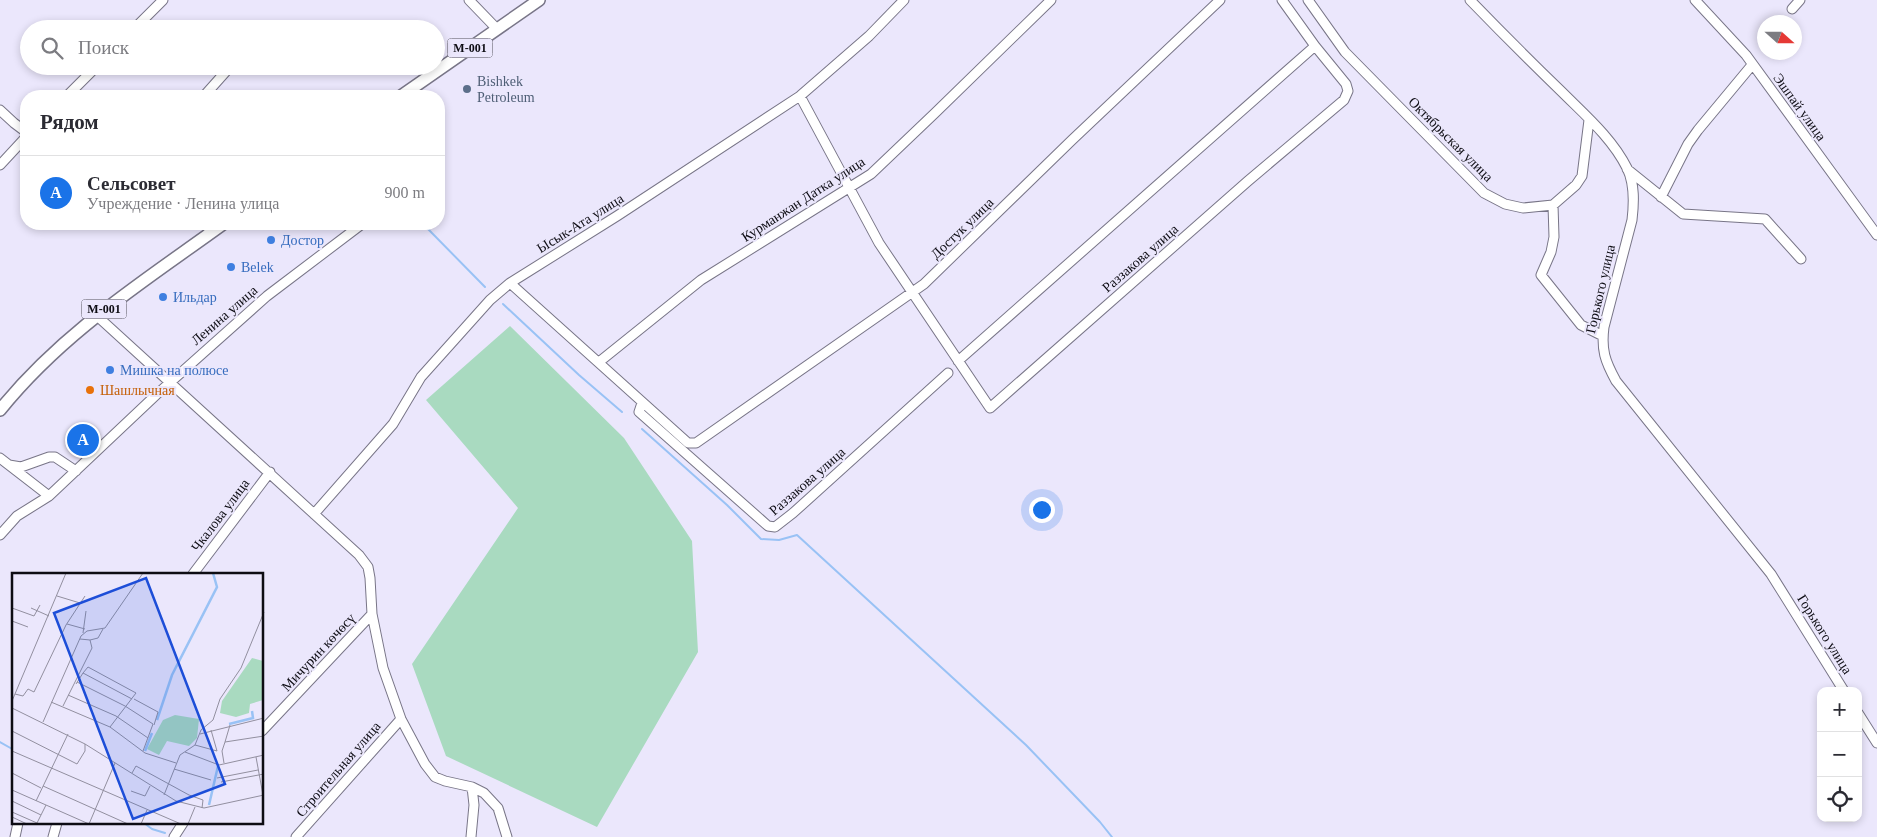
<!DOCTYPE html>
<html lang="ru">
<meta charset="utf-8">
<style>
body{margin:0;font-family:"Times New Roman",serif;background:#f7f7f7;color:#2b2b33}
.controls{position:absolute;right:15px;bottom:15px;display:grid;overflow:hidden;border-radius:10px;box-shadow:0 2px 8px #0003}
.controls button{width:45px;height:45px;display:grid;place-items:center;padding:0;border:0;border-bottom:1px solid #e1e1e2;background:#fff;color:#2b2b33;font:25px sans-serif}
.compass{position:absolute;left:1757px;top:15px;width:45px;height:45px;border-radius:50%;background:#fff;box-shadow:0 2px 8px #0003;rotate:111deg}
.you{position:absolute;left:1041px;top:509px;width:18px;height:18px;margin:-12px;border:4px solid #fff;border-radius:50%;background:#1a73e8;box-shadow:0 0 0 8px #1a73e833}
.badge{display:grid;place-items:center;width:32px;height:32px;border-radius:50%;background:#1a73e8;color:#fff;font-size:16px;font-weight:700}
.pin{position:absolute;translate:-50% -50%;border:2px solid #fff;box-shadow:0 1px 5px #0006}
.list{margin:0;padding:0;list-style:none}
h2{display:flex;justify-content:space-between;align-items:center;height:65px;margin:0;padding:0 20px;font-size:21px}
h2 small{font-size:16px;font-weight:400;color:#7c7c81}
.list li{display:grid;grid-template-columns:32px 1fr auto;gap:15px;align-items:center;box-sizing:border-box;height:75px;padding:0 20px;border-top:1px solid #e1e1e2}
.list b{display:block;font-size:19px;white-space:nowrap}
.list p{margin:0;font-size:16px;white-space:nowrap;color:#7c7c81}
.list em{font-size:16px;font-style:normal;color:#7c7c81}
.icon{flex:none;width:28px;height:28px;fill:none;stroke:currentColor;stroke-width:2;stroke-linecap:round;stroke-linejoin:round}
.map{position:relative;flex:none;width:1877px;height:837px;overflow:hidden}
.search{position:absolute;background:#fff;box-shadow:0 2px 8px #0003;left:20px;top:20px;width:425px;height:55px;display:flex;align-items:center;gap:12px;box-sizing:border-box;padding:0 18px;border-radius:28px;color:#7c7c81;font-size:19px}
.panel{position:absolute;background:#fff;box-shadow:0 2px 8px #0003;left:20px;top:90px;width:425px;height:140px;border-radius:20px}
.map>svg:first-child{display:block}
.green{fill:#a9dac0}
.lines{fill:none;stroke-linecap:round;stroke-linejoin:round}
.stream{stroke:#99c2f5;stroke-width:2}
.minor-casing{stroke:#787587;stroke-width:11}
.major-casing{stroke:#787587;stroke-width:14}
.minor{stroke:#fff;stroke-width:9}
.major{stroke:#fff;stroke-width:11}
.service-dot{fill:#5c6f8a;stroke:#ebe7fc;stroke-width:2}
.shop-dot{fill:#3f7fe0;stroke:#ebe7fc;stroke-width:2}
.food-dot{fill:#e8710a;stroke:#ebe7fc;stroke-width:2}
.labels{text-anchor:middle;stroke-width:4;stroke-linejoin:round;paint-order:stroke}
.shield{fill:#ebe7fc;stroke:#504e59;stroke-width:1}
.shield-label{font-size:12px;font-weight:bold;fill:#0d0c13}
.service-label{font-size:14px;fill:#4e5e75;stroke:#ebe7fc;text-anchor:start}
.street-label{font-size:14px;fill:#0d0c13;stroke:#ebe7fc}
.shop-label{font-size:14px;fill:#366cbe;stroke:#ebe7fc;text-anchor:start}
.food-label{font-size:14px;fill:#c56008;stroke:#ebe7fc;text-anchor:start}
.inset-river{fill:none;stroke:#99c2f5;stroke-width:2.5}
.inset-road{fill:none;stroke:#928f9f;stroke-width:1}
.view{fill:#1d4ed8;fill-opacity:0.15;stroke:#1d4ed8;stroke-width:2.5}
.inset-edge{fill:none;stroke:#0d0c13;stroke-width:2.5}
</style>
<div class="map">
<svg width="1877" height="837" viewBox="0 0 1877 837">
<rect width="100%" height="100%" fill="#ebe7fc"/>
<path class="green" d="M 510,326 L 624,438 L 692,541 L 698,652 L 597,827 L 446,756 L 412,664 L 518,508 L 426,400 Z"/>
<g class="lines">
<path class="stream" d="M 427,228 L 485,287
M 503,304 L 579,375 L 622,412
M 642,429 L 727,505 L 761,539 L 779,540 L 797,535 L 1026,745 L 1100,822 L 1112,837
M 0,742 L 14,750
M 144,823 L 152,829 L 165,833"/>
<defs>
<path id="minor" d="M 469,0 L 497,29
M 1308,0 L 1345,52 L 1484,193 L 1505,204 L 1523,208 L 1553,205 L 1576,185 L 1582,176 L 1589,120
M 1470,0 C 1500,31 1531,62 1562,92 C 1585,115 1612,138 1627,168 C 1635,184 1634,203 1632,220 L 1604,327 C 1601,350 1605,361 1616,381 L 1771,574 L 1844,691
M 1695,0 L 1746,55 L 1877,235
M 1792,9 L 1800,0
M 134,29 L 163,0
M 67,96 L 97,66
M 204,96 L 229,68
M 800,96 L 879,243 L 990,408 L 1248,181 L 1344,100 L 1348,91 L 1346,84 L 1315,46
M 0,110 L 14,123 L 26,132
M 0,165 L 26,137
M 1627,169 L 1683,214 L 1765,219 L 1801,259
M 1661,197 L 1688,144 L 1698,130 L 1752,65
M 1553,205 L 1554,237 L 1551,252 L 1541,275 L 1581,325 L 1603,336
M 204,224 L 212,231
M 510,283 L 688,443 L 696,443 L 924,284 L 1072,140 L 1220,0
M 96,315 L 359,555 L 368,567 L 370,578 L 372,614 L 383,668 L 401,719 L 425,764 L 435,777 L 445,781 L 472,787 L 484,793 L 498,808 L 507,837
M 958,361 L 1315,46 L 1282,0
M 599,362 L 701,280 L 871,174 L 935,113 L 1051,0
M 642,403 L 639,412 L 768,526 L 775,527 L 793,513 L 948,373
M 0,458 L 49,496
M 9,465 L 21,467 L 49,457 L 55,457 L 76,471
M 314,514 L 393,424 L 421,377 L 490,300 L 510,283 L 617,216 L 800,96 L 869,36 L 904,0
M 0,535 L 17,516 L 49,496 L 156,395 L 267,296 L 362,224
M 193,574 L 270,472
M 1858,713 L 1877,743
M 262,731 L 372,614
M 15,837 L 18,823
M 53,837 L 57,823
M 174,837 L 183,823
M 296,837 L 401,719
M 471,837 L 474,805 L 472,787"/>
<path id="major" d="M 401,96 L 539,0
M 0,410 C 63,332 143,282 223,224"/>
</defs>
<use href="#minor" class="minor-casing"/>
<use href="#major" class="major-casing"/>
<use href="#minor" class="minor"/>
<use href="#major" class="major"/>
</g>
<circle class="service-dot" cx="467" cy="89" r="5"/>
<g class="shop-dot">
<circle cx="271" cy="240" r="5"/>
<circle cx="231" cy="267" r="5"/>
<circle cx="163" cy="297" r="5"/>
<circle cx="110" cy="370" r="5"/>
</g>
<circle class="food-dot" cx="90" cy="390" r="5"/>
<g class="labels">
<g class="shield">
<rect x="447.5" y="38.5" width="45" height="19" rx="4"/>
<rect x="81.5" y="299.5" width="45" height="19" rx="4"/>
</g>
<g class="shield-label">
<text x="470" y="52">М-001</text>
<text x="104" y="313">М-001</text>
</g>
<g class="service-label">
<text x="477" y="86">Bishkek<tspan x="477" dy="16">Petroleum</tspan></text>
</g>
<g class="street-label">
<text transform="translate(1800 107) rotate(54)" y="5">Эшпай улица</text>
<text transform="translate(1451 139) rotate(45)" y="5">Октябрьская улица</text>
<text transform="translate(803 199) rotate(-33)" y="5">Курманжан Датка улица</text>
<text transform="translate(580 223) rotate(-32)" y="5">Ысык-Ата улица</text>
<text transform="translate(962 228) rotate(-44)" y="5">Достук улица</text>
<text transform="translate(1140 258) rotate(-41)" y="5">Раззакова улица</text>
<text transform="translate(1600 289) rotate(-77)" y="5">Горького улица</text>
<text transform="translate(224 315) rotate(-41)" y="5">Ленина улица</text>
<text transform="translate(807 481) rotate(-41)" y="5">Раззакова улица</text>
<text transform="translate(220 515) rotate(-53)" y="5">Чкалова улица</text>
<text transform="translate(1825 634) rotate(58)" y="5">Горького улица</text>
<text transform="translate(318 652) rotate(-47)" y="5">Мичурин көчөсү</text>
<text transform="translate(338 769) rotate(-49)" y="5">Строительная улица</text>
</g>
<g class="shop-label">
<text x="281" y="245">Достор</text>
<text x="241" y="272">Belek</text>
<text x="173" y="302">Ильдар</text>
<text x="120" y="375">Мишка на полюсе</text>
</g>
<g class="food-label">
<text x="100" y="395">Шашлычная</text>
</g>
</g>
<g transform="translate(12 573)">
<rect width="251" height="251" fill="#ebe7fc"/>
<path d="M 240,85 L 251,88 L 251,127 L 238,131 L 237,140 L 224,144 L 208,140 L 210,128 Z" fill="#a9dac0"/>
<path d="M 163,142 L 187,146 L 185,165 L 177,173 L 155,168 L 147,182 L 135,176 L 151,147 Z" fill="#a9dac0"/>
<path class="inset-river" d="M 145,147 L 160,102 L 205,14 L 201,0M 217,151 L 241,145 L 240,138M 133,178 L 140,160M 197,232 L 206,193"/>
<path class="inset-road" d="M 45,23 L 68,30M 0,35 L 22,43 L 28,32M 19,35 L 37,43M 0,48 L 16,54M 55,51 L 73,56M 71,60 L 74,38M 78,67 L 86,65 L 91,56M 71,100 L 76,94 L 124,120 L 98,154M 65,109 L 113,133 L 141,151 L 131,178M 64,111 L 71,100 L 120,126M 3,121 L 11,123 L 16,116 L 22,119 L 54,52 L 73,23M 56,122 L 104,143 L 136,165M 122,126 L 146,139 L 142,152M 0,128 L 54,0M 39,129 L 98,154 L 133,180 L 164,190M 51,133 L 80,75 L 78,67 L 68,66M 0,135 L 73,171 L 164,228 L 192,235 L 252,222M 31,149 L 69,63 L 75,58 L 93,55 L 131,0M 218,152 L 213,169 L 252,163M 0,158 L 65,191 L 73,178 L 73,171M 188,161 L 252,145M 183,172 L 205,178 L 199,157M 0,178 L 169,251M 173,179 L 207,192 L 252,182M 244,184 L 251,222M 212,190 L 210,178 L 213,169M 162,196 L 199,207M 0,200 L 29,215M 120,200 L 124,193 L 177,222 L 191,227 L 190,235M 205,205 L 246,197M 209,209 L 252,201M 31,213 L 116,251M 0,217 L 77,251M 119,218 L 133,223 L 138,213M 152,222 L 168,182 L 183,172 L 189,157 L 201,147 L 208,126 L 229,95 L 252,39M 0,228 L 29,242M 24,228 L 56,161M 0,239 L 25,250 L 34,232M 0,244 L 15,251M 77,251 L 103,190M 129,251 L 135,237M 176,251 L 183,234"/>
<path class="view" d="M 134,5 L 213,211 L 121,246 L 42,40 Z"/>
<rect width="251" height="251" class="inset-edge"/>
</g>
</svg>
<div class="controls">
<button>+</button>
<button>−</button>
<button><svg class="icon" aria-label="locate" viewBox="0 0 24 24"><circle cx="12" cy="12" r="6"/><path d="M12 2v4M12 18v4M2 12h4M18 12h4"/></svg></button>
</div>
<svg class="compass" viewBox="-18 -18 36 36"><path d="M0-13l5 13h-10z" fill="#e53935"/><path d="M0 13l5-13h-10z" fill="#7c7c81"/></svg>
<div class="you"></div>
<div class="pin badge" style="left:83px;top:440px">A</div>
<div class="search"><svg class="icon" aria-label="search" viewBox="0 0 24 24"><circle cx="10" cy="10" r="6"/><path d="M15 15l6 6"/></svg>Поиск</div>
<section class="panel">
<h2>Рядом<small></small></h2>
<ul class="list">
<li><span class="badge">A</span><div><b>Сельсовет</b><p>Учреждение · Ленина улица</p></div><em>900 m</em></li>
</ul>
</section>
</div>
